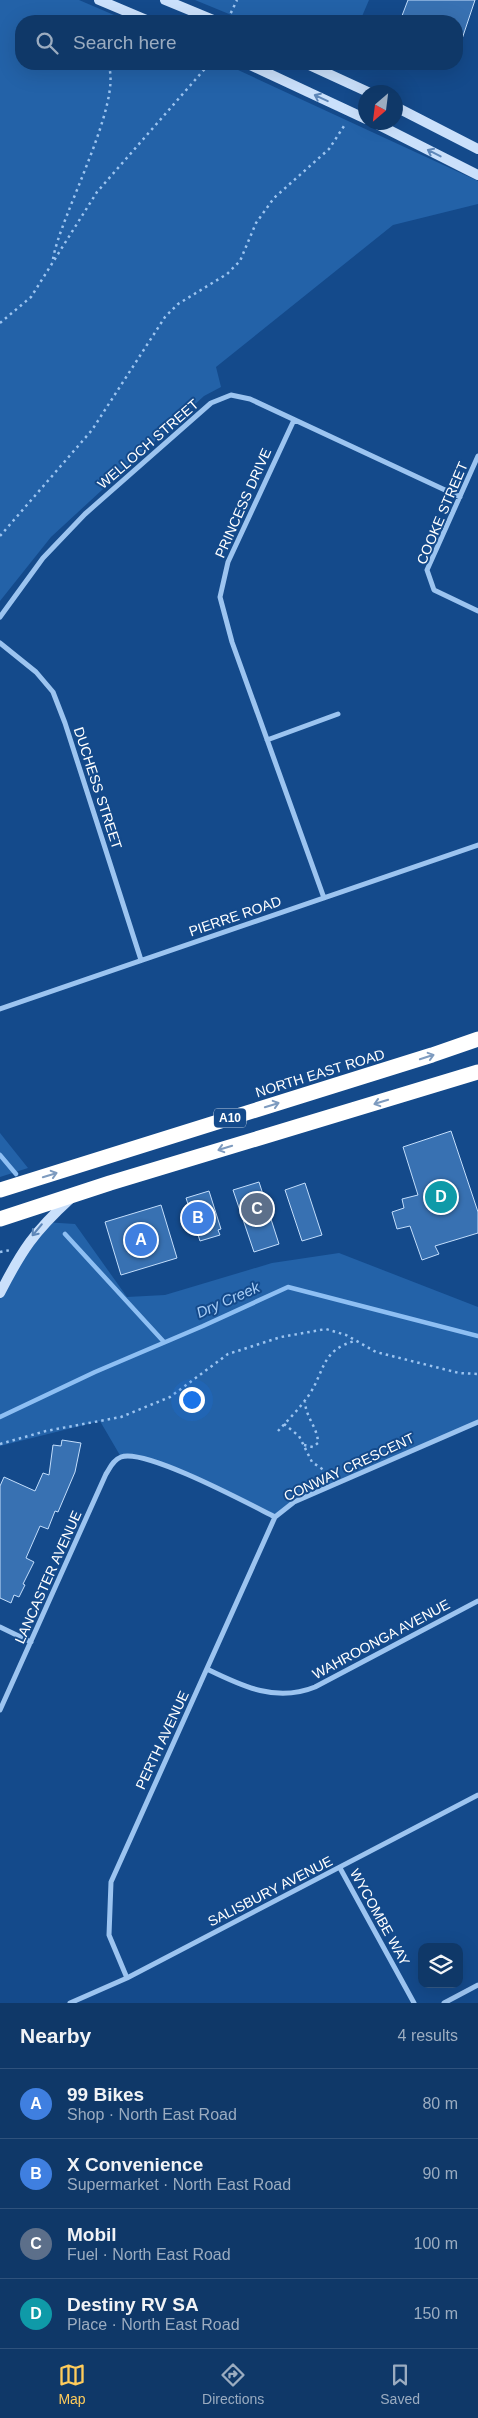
<!DOCTYPE html>
<meta charset="utf-8">
<style>
body{margin:0;font-family:Arial,sans-serif;background:#1d4371;color:#f1f3f6}
.controls{position:absolute;right:15px;bottom:15px;display:grid;overflow:hidden;border-radius:10px;box-shadow:0 5px 20px #0002}
.controls button{width:45px;height:45px;display:grid;place-items:center;padding:0;border:0;border-bottom:1px solid #2f527c;background:#0f3868;color:#f1f3f6;font:25px sans-serif}
.compass{position:absolute;left:358px;top:85px;width:45px;height:45px;border-radius:50%;background:#0f3868;box-shadow:0 5px 20px #0002;rotate:208deg}
.you{position:absolute;left:191px;top:1399px;width:18px;height:18px;margin:-12px;border:4px solid #fff;border-radius:50%;background:#1a73e8;box-shadow:0 0 0 8px #1a73e833}
.badge{display:grid;place-items:center;width:32px;height:32px;border-radius:50%;background:#ffcc5b;color:#fff;font-size:16px;font-weight:700}
.pin{position:absolute;translate:-50% -50%;border:2px solid #fff;box-shadow:0 1px 5px #0006}
.list{margin:0;padding:0;list-style:none}
h2{display:flex;justify-content:space-between;align-items:center;height:65px;margin:0;padding:0 20px;font-size:21px}
h2 small{font-size:16px;font-weight:400;color:#9bacc0}
.list li{display:grid;grid-template-columns:32px 1fr auto;gap:15px;align-items:center;box-sizing:border-box;height:70px;padding:0 20px;border-top:1px solid #2f527c}
.list b{display:block;font-size:19px;white-space:nowrap}
.list p{margin:0;font-size:16px;white-space:nowrap;color:#9bacc0}
.list em{font-size:16px;font-style:normal;color:#9bacc0}
.icon{flex:none;width:28px;height:28px;fill:none;stroke:currentColor;stroke-width:2;stroke-linecap:round;stroke-linejoin:round}
.map{position:relative;flex:none;width:478px;height:2003px;overflow:hidden}
.search{position:absolute;background:#0f3868;box-shadow:0 5px 20px #0002;left:15px;right:15px;top:15px;height:55px;display:flex;align-items:center;gap:12px;box-sizing:border-box;padding:0 18px;border-radius:20px;color:#9bacc0;font-size:19px}
.sheet{height:345px;background:#0f3868}
nav{display:flex;justify-content:space-around;align-items:center;box-sizing:border-box;height:70px;border-top:1px solid #2f527c;background:#0f3868;font-size:14px;color:#9bacc0}
nav a{display:grid;justify-items:center;gap:2px}
nav .on{color:#ffcc5b}
.map>svg:first-child{display:block}
.green{fill:#2362a8}
.lines{fill:none;stroke-linecap:round;stroke-linejoin:round}
.stream{stroke:#8ebff3;stroke-width:4.5}
.building{fill:#3871b2;stroke:#c3defc}
.path{stroke:#9cc4f0;stroke-width:2.5;stroke-dasharray:2.5 4;stroke-linecap:butt}
.street{stroke:#9cc4f0;stroke-width:5}
.secondary{stroke:#cae0fb;stroke-width:10}
.highway{stroke:#fff;stroke-width:15}
.oneway{stroke:#5d86b8}
.oneway2{stroke:#7e9bbf}
.labels{text-anchor:middle;stroke-width:4;stroke-linejoin:round;paint-order:stroke}
.shield{fill:#144a8b;stroke:#b8c9dc;stroke-width:1}
.shield-label{font-size:12px;font-weight:bold;fill:#fff}
.street-label{font-size:14px;fill:#fff;stroke:#144a8b}
.water-label{font-size:15px;font-style:italic;fill:#a8cef7;stroke:#144a8b}
</style>
<div class="map">
<svg width="478" height="2003" viewBox="0 0 478 2003">
<rect width="100%" height="100%" fill="#144a8b"/>
<path class="green" d="M 0,0 L 79,0 L 128,21 L 21,21 L 21,64 L 225,64 L 478,181 L 478,204 L 393,225 L 216,367 L 221,387 L 204,396 L 51,537 L 0,601 Z
M 195,0 L 369,0 L 360,21 L 246,21 Z
M 0,1133 L 28,1168 L 0,1177 Z
M 44,1222 L 75,1224 L 127,1297 L 165,1295 L 272,1263 L 339,1253 L 478,1307 L 478,1422 L 294,1502 L 275,1517 L 165,1465 L 140,1457 L 121,1457 L 100,1421 L 0,1446 L 0,1293 Z"/>
<g class="lines">
<path class="stream" d="M 0,1155 L 16,1174
M 65,1234 L 164,1342
M 0,1417 L 95,1372 L 203,1326 L 288,1287 L 478,1336"/>
</g>
<path class="building" d="M 408,0 L 475,0 L 459,48 L 457,48 L 457,21 L 400,21 Z
M 451,1131 L 478,1212 L 478,1233 L 435,1246 L 439,1254 L 422,1260 L 410,1226 L 397,1229 L 392,1212 L 404,1208 L 402,1199 L 418,1195 L 403,1147 Z
M 259,1182 L 279,1244 L 254,1252 L 233,1190 Z
M 305,1183 L 322,1235 L 302,1241 L 285,1190 Z
M 209,1191 L 221,1229 L 218,1230 L 220,1235 L 200,1241 L 186,1198 Z
M 161,1205 L 177,1258 L 121,1275 L 105,1222 Z
M 62,1440 L 81,1443 L 75,1472 L 58,1512 L 55,1511 L 48,1529 L 40,1526 L 26,1558 L 34,1562 L 23,1584 L 25,1585 L 19,1597 L 14,1595 L 11,1603 L 0,1598 L 0,1486 L 4,1477 L 35,1491 L 43,1473 L 49,1475 L 53,1445 L 61,1446 Z"/>
<g class="lines">
<path class="path" d="M 228,19 L 237,0
M 53,259 C 60,216 124,101 108,64
M 0,323 L 31,297 L 97,192 L 209,64
M 0,536 L 92,430 L 165,317 L 178,304 L 227,274 L 240,261 L 256,223 L 274,198 L 329,149 L 346,123
M 0,1252 L 11,1250
M 284,1424 L 299,1436 L 312,1462 L 331,1475
M 278,1431 C 288,1420 300,1408 309,1395 C 325,1371 321,1350 355,1341
M 0,1444 L 46,1431 L 121,1417 L 170,1397 L 228,1354 L 281,1337 L 326,1329 L 346,1335 L 376,1352 L 459,1373 L 478,1374
M 304,1445 L 313,1447 L 318,1443 C 318,1428 306,1418 305,1402"/>
<path class="street" d="M 294,420 L 228,562 L 220,597 L 232,642 L 324,898
M 478,456 L 427,570 L 434,590 L 478,611
M 0,617 L 43,558 L 85,514 L 211,403 L 231,395 L 250,399 L 460,497
M 0,643 L 36,672 L 53,692 L 65,723 L 141,960
M 267,740 L 338,714
M 0,1009 L 478,845
M 0,1627 L 31,1642
M 207,1669 C 242,1686 276,1703 315,1687 L 478,1601
M 0,1710 L 106,1474 C 110,1468 113,1460 121,1457 C 145,1448 249,1504 275,1517 L 294,1502 L 478,1422
M 340,1868 L 414,2003
M 127,1978 L 109,1935 L 111,1882 L 275,1517
M 70,2003 L 127,1978 L 478,1795
M 444,2003 L 478,1985"/>
<path class="secondary" d="M 99,0 L 149,21
M 165,0 L 216,21
M 248,64 L 366,119
M 307,64 L 368,92
M 396,107 L 478,149
M 373,122 L 478,175
M 0,1293 C 22,1250 34,1232 70,1199"/>
<path class="highway" d="M 0,1190 L 432,1055 L 478,1039
M 0,1219 L 110,1183 L 478,1072"/>
</g>
<defs><path id="oneway-shaft" d="M-6 0H5M1.5-3L5.5 0L1.5 3" fill="none" stroke-width="1.6" stroke-linecap="round" stroke-linejoin="round" transform="scale(1.25)"/></defs>
<g class="oneway">
<use href="#oneway-shaft" transform="translate(321 98) rotate(-155)"/>
<use href="#oneway-shaft" transform="translate(434 153) rotate(-153)"/>
<use href="#oneway-shaft" transform="translate(37 1230) rotate(130)"/>
</g>
<g class="oneway2">
<use href="#oneway-shaft" transform="translate(427 1057) rotate(-18)"/>
<use href="#oneway-shaft" transform="translate(381 1102) rotate(163)"/>
<use href="#oneway-shaft" transform="translate(272 1105) rotate(-17)"/>
<use href="#oneway-shaft" transform="translate(225 1148) rotate(163)"/>
<use href="#oneway-shaft" transform="translate(50 1175) rotate(-17)"/>
</g>
<g class="labels">
<rect class="shield" x="214" y="1108.5" width="32" height="19" rx="4"/>
<g class="shield-label">
<text x="230" y="1122">A10</text>
</g>
<g class="street-label">
<text transform="translate(148 444) rotate(-41)" y="5">WELLOCH STREET</text>
<text transform="translate(243 503) rotate(-66)" y="5">PRINCESS DRIVE</text>
<text transform="translate(442 513) rotate(-67)" y="5">COOKE STREET</text>
<text transform="translate(98 788) rotate(72)" y="5">DUCHESS STREET</text>
<text transform="translate(235 916) rotate(-19)" y="5">PIERRE ROAD</text>
<text transform="translate(320 1073) rotate(-17)" y="5">NORTH EAST ROAD</text>
<text transform="translate(349 1467) rotate(-25)" y="5">CONWAY CRESCENT</text>
<text transform="translate(48 1577) rotate(-66)" y="5">LANCASTER AVENUE</text>
<text transform="translate(381 1639) rotate(-28)" y="5">WAHROONGA AVENUE</text>
<text transform="translate(162 1740) rotate(-65)" y="5">PERTH AVENUE</text>
<text transform="translate(270 1891) rotate(-27)" y="5">SALISBURY AVENUE</text>
<text transform="translate(380 1917) rotate(61)" y="5">WYCOMBE WAY</text>
</g>
<g class="water-label">
<text transform="translate(228 1300) rotate(-24)" y="5">Dry Creek</text>
</g>
</g>
</svg>
<div class="controls">
<button><svg class="icon" aria-label="layers" viewBox="0 0 24 24"><path d="M12 4l9 5-9 5-9-5zM3 14l9 5 9-5"/></svg></button>
</div>
<svg class="compass" viewBox="-18 -18 36 36"><path d="M0-13l5 13h-10z" fill="#e53935"/><path d="M0 13l5-13h-10z" fill="#9bacc0"/></svg>
<div class="you"></div>
<div class="pin badge" style="left:141px;top:1240px;background:#3f7fe0">A</div>
<div class="pin badge" style="left:198px;top:1218px;background:#3f7fe0">B</div>
<div class="pin badge" style="left:257px;top:1209px;background:#5c6f8a">C</div>
<div class="pin badge" style="left:441px;top:1197px;background:#0f9aa8">D</div>
<div class="search"><svg class="icon" aria-label="search" viewBox="0 0 24 24"><circle cx="10" cy="10" r="6"/><path d="M15 15l6 6"/></svg>Search here</div>
</div>
<section class="sheet">
<h2>Nearby<small>4 results</small></h2>
<ul class="list">
<li><span class="badge" style="background:#3f7fe0">A</span><div><b>99 Bikes</b><p>Shop · North East Road</p></div><em>80 m</em></li>
<li><span class="badge" style="background:#3f7fe0">B</span><div><b>X Convenience</b><p>Supermarket · North East Road</p></div><em>90 m</em></li>
<li><span class="badge" style="background:#5c6f8a">C</span><div><b>Mobil</b><p>Fuel · North East Road</p></div><em>100 m</em></li>
<li><span class="badge" style="background:#0f9aa8">D</span><div><b>Destiny RV SA</b><p>Place · North East Road</p></div><em>150 m</em></li>
</ul>
</section>
<nav>
<a class="on"><svg class="icon" aria-label="map" viewBox="0 0 24 24"><path d="M3 6l6-2 6 2 6-2v14l-6 2-6-2-6 2zM9 4v14M15 6v14"/></svg>Map</a>
<a><svg class="icon" aria-label="directions" viewBox="0 0 24 24"><path d="M12 3l9 9-9 9-9-9zM9 14v-3h6M13 9l2 2-2 2"/></svg>Directions</a>
<a><svg class="icon" aria-label="saved" viewBox="0 0 24 24"><path d="M7 4h10v16l-5-4-5 4z"/></svg>Saved</a>
</nav>
